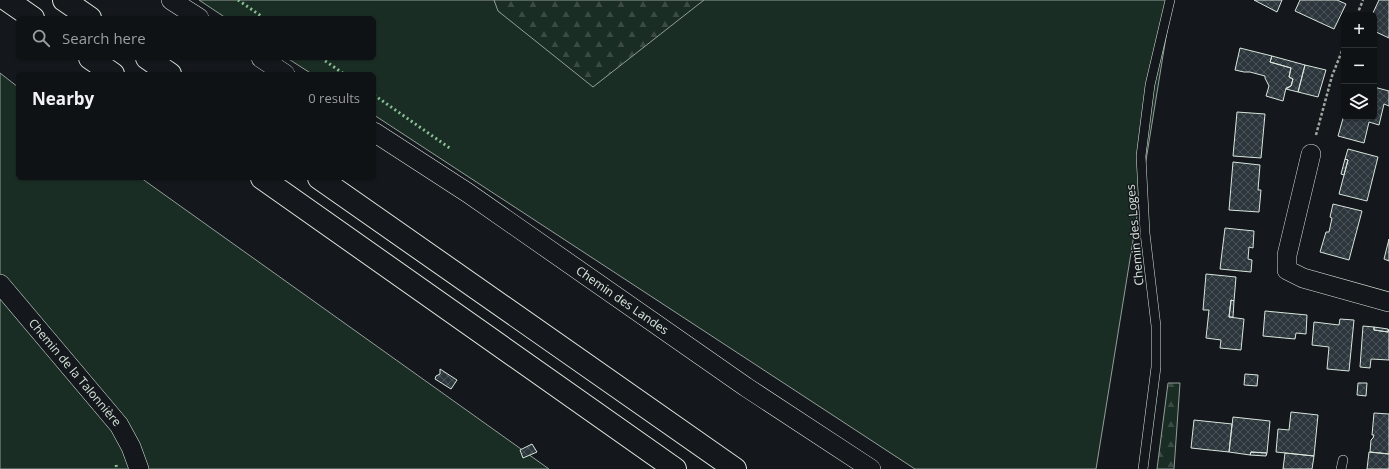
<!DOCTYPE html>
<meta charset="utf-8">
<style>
body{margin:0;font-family:"Open Sans",sans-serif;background:#1d2022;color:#f1f3f6}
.controls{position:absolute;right:12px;top:12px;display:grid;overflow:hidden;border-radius:6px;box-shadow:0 1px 3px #0004}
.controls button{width:36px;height:36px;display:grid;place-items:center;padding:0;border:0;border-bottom:1px solid #2f3234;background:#0f1215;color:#f1f3f6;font:20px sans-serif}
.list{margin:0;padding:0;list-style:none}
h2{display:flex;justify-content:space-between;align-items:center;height:52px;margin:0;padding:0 16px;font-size:17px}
h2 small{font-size:13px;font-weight:400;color:#9b9ea0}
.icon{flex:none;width:22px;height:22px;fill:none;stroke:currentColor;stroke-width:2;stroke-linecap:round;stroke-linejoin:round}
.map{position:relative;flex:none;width:1389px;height:469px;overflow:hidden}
.search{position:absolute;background:#0f1215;box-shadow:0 1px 3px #0004;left:16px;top:16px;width:360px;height:44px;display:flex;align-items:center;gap:10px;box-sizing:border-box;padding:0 14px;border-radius:6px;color:#9b9ea0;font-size:15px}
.panel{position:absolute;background:#0f1215;box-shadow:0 1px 3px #0004;left:16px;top:72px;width:360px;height:108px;border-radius:6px}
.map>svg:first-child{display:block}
.green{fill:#1a2d24;stroke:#939e99}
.forest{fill:url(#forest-firs);stroke:#939e99}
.building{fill:url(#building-cross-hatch);stroke:#d8e6dc}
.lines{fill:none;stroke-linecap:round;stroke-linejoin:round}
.service-casing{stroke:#d8e6dc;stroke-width:10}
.minor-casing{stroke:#d8e6dc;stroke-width:20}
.trunk-casing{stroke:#d8e6dc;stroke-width:24}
.path{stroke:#9da8a2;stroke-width:2.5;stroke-dasharray:3 2;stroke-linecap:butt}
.service{stroke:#14181c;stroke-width:9}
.minor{stroke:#14181c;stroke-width:19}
.trunk{stroke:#14181c;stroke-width:22}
.hedge{stroke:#8ac095;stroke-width:3;stroke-dasharray:2 3;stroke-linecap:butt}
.labels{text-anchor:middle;stroke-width:3;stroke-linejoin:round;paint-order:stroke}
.street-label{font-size:12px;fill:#d8e6dc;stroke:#14181c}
</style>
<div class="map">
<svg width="1389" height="469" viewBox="0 0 1389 469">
<defs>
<pattern id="forest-firs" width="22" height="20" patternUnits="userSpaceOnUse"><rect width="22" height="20" fill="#1a2d24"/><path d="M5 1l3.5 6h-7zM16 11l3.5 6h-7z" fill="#3b4b43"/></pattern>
<pattern id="building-cross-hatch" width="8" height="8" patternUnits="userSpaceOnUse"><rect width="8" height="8" fill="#2c363c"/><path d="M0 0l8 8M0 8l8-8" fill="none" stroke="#4a5358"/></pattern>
</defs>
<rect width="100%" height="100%" fill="#14181c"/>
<path class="green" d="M 199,0 L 1172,0 L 1096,469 L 915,469 L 374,115 L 374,74 L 312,74 L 287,58 L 374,58 L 374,18 L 226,18 Z
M 0,73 L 18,87 L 18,178 L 141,178 L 549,469 L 0,469 Z"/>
<path class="forest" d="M 494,0 L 704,0 L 593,87 L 498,11 Z
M 1168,383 L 1180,383 L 1174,469 L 1157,469 Z"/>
<path class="building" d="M 1254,0 L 1282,0 L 1277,12 Z
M 1300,0 L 1337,0 L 1346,4 L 1334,29 L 1295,11 Z
M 1379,0 L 1389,0 L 1389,38 L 1374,31 L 1374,15 L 1372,15 Z
M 1240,48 L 1272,56 L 1270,62 L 1291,68 L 1289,77 L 1293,79 L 1291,86 L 1286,88 L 1283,101 L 1266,96 L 1269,86 L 1265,78 L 1265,76 L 1250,72 L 1244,72 L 1235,70 Z
M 1272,56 L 1305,65 L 1298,92 L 1286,89 L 1291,86 L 1293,79 L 1289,77 L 1291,68 L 1270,62 Z
M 1305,65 L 1326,70 L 1318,97 L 1298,92 Z
M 1374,87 L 1389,91 L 1389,106 L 1384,104 L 1379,125 L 1369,122 L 1364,143 L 1338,136 L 1344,115 L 1344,117 L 1374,117 Z
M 1237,112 L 1265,114 L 1261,158 L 1233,156 Z
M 1348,149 L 1378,157 L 1367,201 L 1339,194 L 1348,160 L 1345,159 Z
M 1345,159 L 1348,160 L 1344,175 L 1341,174 Z
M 1233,162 L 1260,165 L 1258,190 L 1261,190 L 1259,212 L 1229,210 Z
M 1333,204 L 1362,211 L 1349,260 L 1320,252 L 1326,232 L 1329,232 L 1332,218 L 1330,217 Z
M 1225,228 L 1254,231 L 1253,248 L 1249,247 L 1248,259 L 1252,260 L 1251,272 L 1220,269 Z
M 1389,239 L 1389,261 L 1384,259 Z
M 1206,274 L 1236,277 L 1234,301 L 1231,300 L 1229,317 L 1244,319 L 1241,350 L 1220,348 L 1221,340 L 1206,338 L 1209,310 L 1203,310 Z
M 1231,300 L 1234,301 L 1233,317 L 1229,317 Z
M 1265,311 L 1307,315 L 1306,334 L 1296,333 L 1295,339 L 1263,336 Z
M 1340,319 L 1354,320 L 1349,371 L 1327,369 L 1329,347 L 1312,345 L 1314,322 L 1339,325 Z
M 1363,326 L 1374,327 L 1374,330 L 1388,332 L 1389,329 L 1389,360 L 1371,359 L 1370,368 L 1360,367 Z
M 1374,327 L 1388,329 L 1388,332 L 1374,330 Z
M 440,369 L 457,380 L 451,389 L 435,379 L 436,376 L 440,374 Z
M 1245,374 L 1258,375 L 1257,386 L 1244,385 Z
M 1358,383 L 1367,383 L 1366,396 L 1357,395 Z
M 1291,412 L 1318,415 L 1314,456 L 1276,452 L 1278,429 L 1289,430 Z
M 1374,413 L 1389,414 L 1389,454 L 1370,452 L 1371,440 L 1373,438 L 1374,435 L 1372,435 Z
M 1233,417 L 1270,421 L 1267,453 L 1251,452 L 1250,455 L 1229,452 Z
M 1194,420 L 1232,424 L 1229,452 L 1191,448 Z
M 532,444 L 537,452 L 523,458 L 520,450 Z
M 1251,452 L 1267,453 L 1266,456 L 1250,455 Z
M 1369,452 L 1389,454 L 1389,469 L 1367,469 Z
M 1285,453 L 1314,456 L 1312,469 L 1283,469 Z"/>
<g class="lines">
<defs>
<path id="service" d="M 1143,469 L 1156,367 L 1156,326 L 1145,233 L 1141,156 L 1150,85 L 1170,0
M 1341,469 L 1343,460"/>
<g id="minor">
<path d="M 171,0 L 199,18"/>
<path d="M 261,58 L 285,74"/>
<path id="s1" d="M 374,132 L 468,193 L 746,387 L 871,469"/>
<path d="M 1311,154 L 1287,255 L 1287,270 L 1303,278 L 1389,302"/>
<path id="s2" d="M 0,284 L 119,425 L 131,447 L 139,469"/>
</g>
<path id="trunk" d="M 7,0 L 33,18
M 64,0 L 90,18
M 90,58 L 113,74
M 147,58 L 170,74
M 262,178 L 675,469
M 319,178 L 735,469"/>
</defs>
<use href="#service" class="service-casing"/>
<use href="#minor" class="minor-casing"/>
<use href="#trunk" class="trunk-casing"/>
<path class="path" d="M 1357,15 L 1363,0
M 1316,135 L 1332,76 L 1344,46"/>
<use href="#service" class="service"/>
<use href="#minor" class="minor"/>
<use href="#trunk" class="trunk"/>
<path class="hedge" d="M 238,0 L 264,18
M 321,58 L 344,74
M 374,95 L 451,149
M 116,465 L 117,469"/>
</g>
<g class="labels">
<g class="street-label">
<text transform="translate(1135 235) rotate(-95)" y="4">Chemin des Loges</text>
<text dy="4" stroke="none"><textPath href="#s1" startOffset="300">Chemin des Landes</textPath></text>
<text dy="4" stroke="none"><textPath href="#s2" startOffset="116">Chemin de la Talonnière</textPath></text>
</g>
</g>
</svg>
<div class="controls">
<button>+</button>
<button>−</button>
<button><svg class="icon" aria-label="layers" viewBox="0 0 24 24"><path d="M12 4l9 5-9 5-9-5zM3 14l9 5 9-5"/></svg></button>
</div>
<div class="search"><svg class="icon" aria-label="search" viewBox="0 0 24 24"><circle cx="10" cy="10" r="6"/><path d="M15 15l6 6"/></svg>Search here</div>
<section class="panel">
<h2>Nearby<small>0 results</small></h2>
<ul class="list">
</ul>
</section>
</div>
